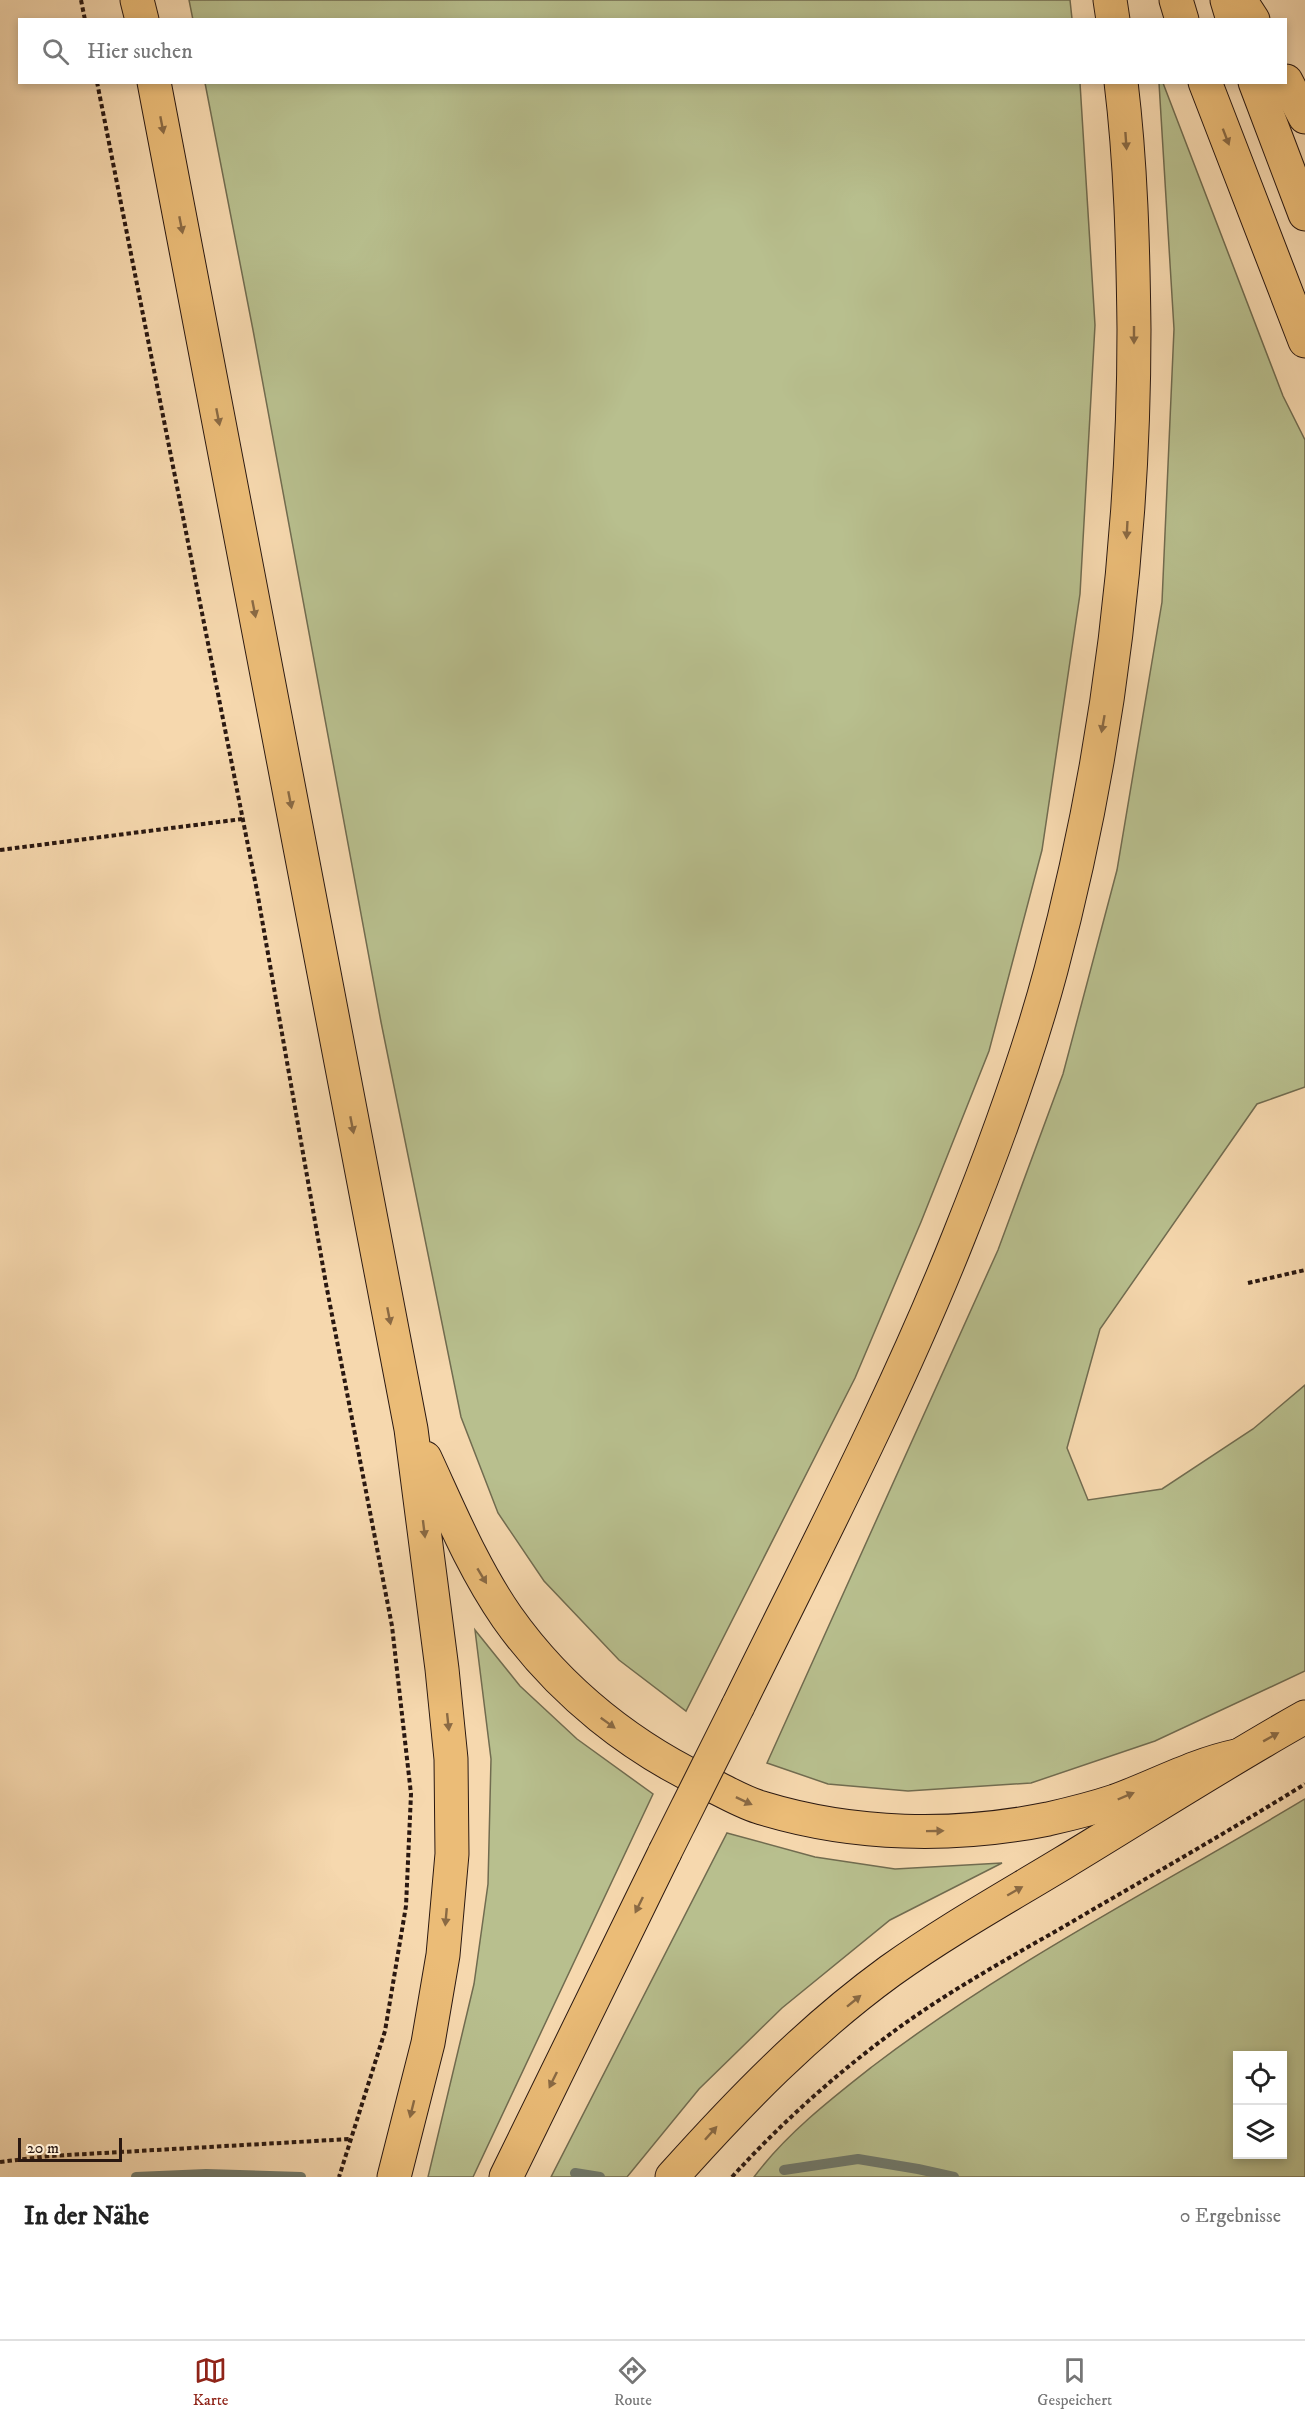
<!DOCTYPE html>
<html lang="de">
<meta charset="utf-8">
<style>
body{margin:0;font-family:"IM FELL DW Pica",serif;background:#f6f6f6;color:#222}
.controls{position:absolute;right:18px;bottom:18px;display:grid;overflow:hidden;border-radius:0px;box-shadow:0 3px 9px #0003}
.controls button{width:54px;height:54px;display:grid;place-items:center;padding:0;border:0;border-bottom:2px solid #e0e0e0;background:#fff;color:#222;font:30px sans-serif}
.scale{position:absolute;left:18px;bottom:15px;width:104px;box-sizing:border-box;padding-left:6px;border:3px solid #2a1811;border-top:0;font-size:16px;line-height:21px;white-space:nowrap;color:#2a1811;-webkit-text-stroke:4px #f9e6ca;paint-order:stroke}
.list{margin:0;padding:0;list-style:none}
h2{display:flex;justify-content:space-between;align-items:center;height:78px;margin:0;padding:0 24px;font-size:26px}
h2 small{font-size:20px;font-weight:400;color:#767676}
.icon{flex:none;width:33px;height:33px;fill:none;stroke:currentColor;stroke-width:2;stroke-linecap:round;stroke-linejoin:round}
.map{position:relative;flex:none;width:1305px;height:2177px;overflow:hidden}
.search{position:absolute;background:#fff;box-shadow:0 3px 9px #0003;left:18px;right:18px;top:18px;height:66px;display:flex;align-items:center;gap:15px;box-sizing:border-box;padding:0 21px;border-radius:0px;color:#767676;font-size:22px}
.sheet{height:162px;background:#fff}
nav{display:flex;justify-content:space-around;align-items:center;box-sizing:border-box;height:84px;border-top:2px solid #e0e0e0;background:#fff;font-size:16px;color:#767676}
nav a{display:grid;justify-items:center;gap:3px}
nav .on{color:#8f2418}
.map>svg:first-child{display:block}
.green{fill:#b8bf8e;stroke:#716c50;stroke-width:1.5;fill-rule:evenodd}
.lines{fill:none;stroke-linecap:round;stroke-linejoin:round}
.stream{stroke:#6f796c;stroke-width:10}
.primary-casing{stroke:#2a1811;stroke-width:35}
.highway-casing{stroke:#2a1811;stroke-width:35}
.path{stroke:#2a1811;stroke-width:4;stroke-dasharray:4.5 3;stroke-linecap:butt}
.primary{stroke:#ebbc77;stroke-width:33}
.highway{stroke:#ebbc77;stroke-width:33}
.primary-bridge-casing{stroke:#2a1811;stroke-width:35;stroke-linecap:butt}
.primary-bridge{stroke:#ebbc77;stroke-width:33}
.oneway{fill:#8a6a44}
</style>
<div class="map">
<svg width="1305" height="2177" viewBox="0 0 1305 2177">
<rect width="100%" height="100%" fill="#f6d8ae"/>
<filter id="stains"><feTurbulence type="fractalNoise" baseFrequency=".00333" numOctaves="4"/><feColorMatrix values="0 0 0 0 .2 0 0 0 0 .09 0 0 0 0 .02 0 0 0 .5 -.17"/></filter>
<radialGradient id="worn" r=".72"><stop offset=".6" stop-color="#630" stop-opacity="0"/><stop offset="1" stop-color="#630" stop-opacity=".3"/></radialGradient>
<path class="green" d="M 189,0 L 1070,0 L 1072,19 L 193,20 Z
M 205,83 L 1080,83 L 1095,325 L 1080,594 L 1042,850 L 989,1051 L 921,1222 L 855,1378 L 686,1711 L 619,1660 L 544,1581 L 498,1513 L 461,1417 L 381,1022 L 253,330 Z
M 1159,83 L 1163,83 L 1283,396 L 1305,440 L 1305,1087 L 1257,1104 L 1100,1329 L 1067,1448 L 1088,1500 L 1162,1489 L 1253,1429 L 1305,1385 L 1305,1671 L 1155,1741 L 1031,1783 L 908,1791 L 828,1784 L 767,1763 L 998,1250 L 1063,1074 L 1117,870 L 1162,602 L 1174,329 Z
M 475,1630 L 520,1686 L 577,1739 L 653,1794 L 473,2177 L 428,2177 L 474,1984 L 488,1884 L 491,1759 Z
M 1305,1799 L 1305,2177 L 754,2177 C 786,2134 831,2099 873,2066 C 1008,1963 1160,1886 1305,1799 ZM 1238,2056 L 1282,2056 L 1282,2154 L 1238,2154 Z
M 727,1833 L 815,1857 L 895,1869 L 1002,1863 L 890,1920 L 782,2008 L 699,2089 L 627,2177 L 551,2177 Z"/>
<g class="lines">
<path class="stream" d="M 784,2170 L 858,2159 L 918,2169 L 954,2177
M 575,2173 L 600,2177
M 136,2177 L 206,2174 L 301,2177"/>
<defs>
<path id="primary" d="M 1110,0 L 1113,20
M 1240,0 L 1253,20
M 1286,81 L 1305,117
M 738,1706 C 814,1551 895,1397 959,1236 C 994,1149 1027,1060 1051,970 C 1107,761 1134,545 1134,329 C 1133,247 1131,164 1121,82
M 506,2177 L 665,1852
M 672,2177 C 739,2102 809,2030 890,1971 C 946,1931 1005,1898 1063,1863 C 1144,1814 1223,1763 1305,1717"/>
<path id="highway" d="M 137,0 L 142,20
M 1176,0 L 1182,20
M 1227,0 L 1233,20
M 154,82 L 411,1429 L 442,1669 L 451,1759 L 452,1854 L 443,1955 L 428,2043 L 394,2177
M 1205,82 L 1305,341
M 1255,82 L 1305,214
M 425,1458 C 450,1512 473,1568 507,1617 C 560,1692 633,1750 717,1788 C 731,1795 747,1804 762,1808 C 854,1836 954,1838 1048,1819 C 1070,1814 1094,1808 1115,1801 C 1156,1786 1194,1765 1236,1756"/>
</defs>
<use href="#primary" class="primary-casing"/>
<use href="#highway" class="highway-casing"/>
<path class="path" d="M 81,0 L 85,20
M 97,82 L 257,891 L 326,1284 L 392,1626 L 411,1794 L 406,1906 L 385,2031 L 339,2177
M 0,850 L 242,819
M 1248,1283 L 1305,1270
M 0,2162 L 50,2156 L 350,2139
M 732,2177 C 781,2123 838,2072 897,2029 C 953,1988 1015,1955 1075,1920 C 1152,1875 1229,1831 1305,1784"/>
<use href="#primary" class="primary"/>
<use href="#highway" class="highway"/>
<defs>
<path id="primary-bridge" d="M 665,1852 L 738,1706"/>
</defs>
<use href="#primary-bridge" class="primary-bridge-casing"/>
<use href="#primary-bridge" class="primary-bridge"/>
</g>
<defs><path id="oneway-solid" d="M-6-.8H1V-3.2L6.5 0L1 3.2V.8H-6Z" transform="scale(1.5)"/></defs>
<g class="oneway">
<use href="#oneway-solid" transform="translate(162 125) rotate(79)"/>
<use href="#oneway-solid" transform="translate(1226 137) rotate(69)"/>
<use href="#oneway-solid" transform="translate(1126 141) rotate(86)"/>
<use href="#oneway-solid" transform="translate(181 225) rotate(79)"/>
<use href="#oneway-solid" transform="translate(1134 335) rotate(90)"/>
<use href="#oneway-solid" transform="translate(218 417) rotate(79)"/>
<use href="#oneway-solid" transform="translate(1127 530) rotate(93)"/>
<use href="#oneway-solid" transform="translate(254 609) rotate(79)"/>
<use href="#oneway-solid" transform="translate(1103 724) rotate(100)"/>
<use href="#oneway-solid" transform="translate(290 800) rotate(79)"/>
<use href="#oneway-solid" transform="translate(352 1125) rotate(79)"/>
<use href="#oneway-solid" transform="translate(389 1316) rotate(79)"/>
<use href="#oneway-solid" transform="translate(424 1529) rotate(83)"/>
<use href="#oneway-solid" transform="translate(482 1576) rotate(59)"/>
<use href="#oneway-solid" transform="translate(448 1722) rotate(84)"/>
<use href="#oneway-solid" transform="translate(608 1723) rotate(36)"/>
<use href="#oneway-solid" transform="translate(1271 1737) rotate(-29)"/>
<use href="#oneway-solid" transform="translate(1126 1796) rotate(-23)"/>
<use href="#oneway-solid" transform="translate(744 1801) rotate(25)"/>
<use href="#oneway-solid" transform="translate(935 1831) rotate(-1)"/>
<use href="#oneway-solid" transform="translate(1015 1891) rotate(-30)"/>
<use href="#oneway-solid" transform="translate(639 1905) rotate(116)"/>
<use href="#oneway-solid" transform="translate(446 1917) rotate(95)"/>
<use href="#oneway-solid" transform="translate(854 2001) rotate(-39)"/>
<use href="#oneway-solid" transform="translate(553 2080) rotate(116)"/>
<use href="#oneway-solid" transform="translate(412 2109) rotate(104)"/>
<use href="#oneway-solid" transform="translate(711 2133) rotate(-48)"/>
</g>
<rect width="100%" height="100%" filter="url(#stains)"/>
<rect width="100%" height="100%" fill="url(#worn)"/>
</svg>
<div class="controls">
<button><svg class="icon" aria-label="locate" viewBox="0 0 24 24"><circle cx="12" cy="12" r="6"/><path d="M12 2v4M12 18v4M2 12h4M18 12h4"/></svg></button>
<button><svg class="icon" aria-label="layers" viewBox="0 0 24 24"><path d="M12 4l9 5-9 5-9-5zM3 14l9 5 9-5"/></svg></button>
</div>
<div class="scale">20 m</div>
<div class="search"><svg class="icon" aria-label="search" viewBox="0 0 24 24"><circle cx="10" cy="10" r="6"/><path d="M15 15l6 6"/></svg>Hier suchen</div>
</div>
<section class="sheet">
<h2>In der Nähe<small>0 Ergebnisse</small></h2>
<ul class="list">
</ul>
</section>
<nav>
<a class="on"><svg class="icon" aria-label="map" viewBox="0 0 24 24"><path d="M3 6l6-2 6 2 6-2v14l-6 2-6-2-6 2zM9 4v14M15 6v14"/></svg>Karte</a>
<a><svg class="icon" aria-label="directions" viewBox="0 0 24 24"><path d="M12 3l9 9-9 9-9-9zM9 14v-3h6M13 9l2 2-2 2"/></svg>Route</a>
<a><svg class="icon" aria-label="saved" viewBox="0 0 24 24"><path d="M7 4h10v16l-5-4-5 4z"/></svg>Gespeichert</a>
</nav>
